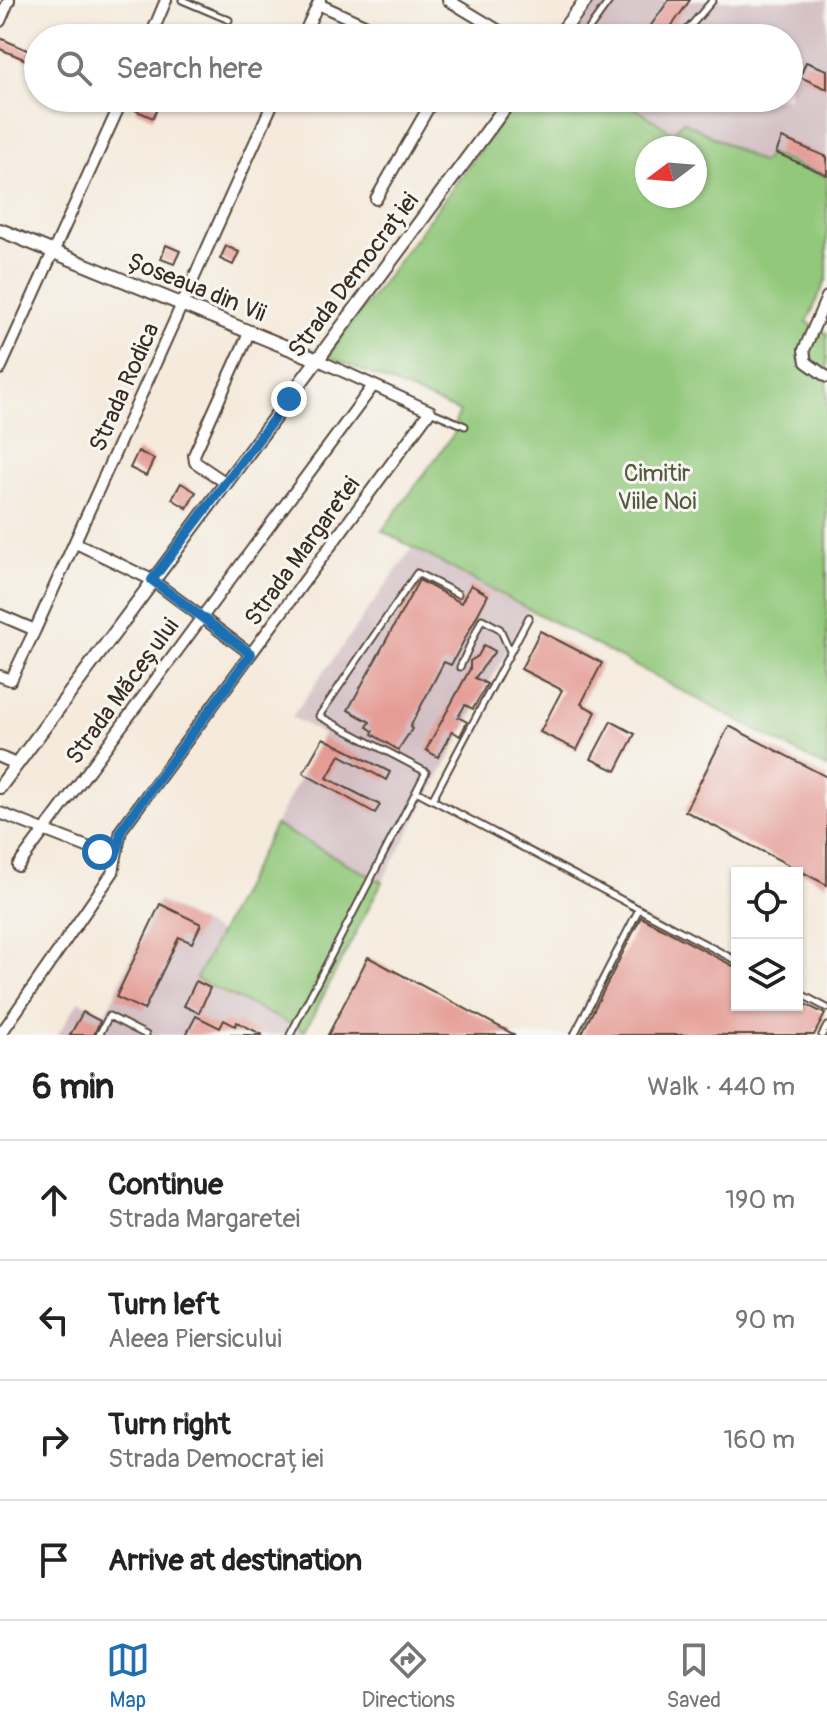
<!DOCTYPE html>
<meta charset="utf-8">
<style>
body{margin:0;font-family:Pangolin,sans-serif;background:#f6f6f6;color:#222}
.controls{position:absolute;right:24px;bottom:24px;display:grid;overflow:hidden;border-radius:0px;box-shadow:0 2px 6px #0004}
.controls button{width:72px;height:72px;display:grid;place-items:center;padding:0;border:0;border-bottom:2px solid #e0e0e0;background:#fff;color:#222;font:40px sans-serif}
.compass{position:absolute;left:635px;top:136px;width:72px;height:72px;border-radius:50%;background:#fff;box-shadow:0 2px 6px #0004;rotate:254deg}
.stop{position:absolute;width:24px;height:24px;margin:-18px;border:6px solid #1f6fb2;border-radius:50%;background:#fff}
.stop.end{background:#1f6fb2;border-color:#fff;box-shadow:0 2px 8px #0008}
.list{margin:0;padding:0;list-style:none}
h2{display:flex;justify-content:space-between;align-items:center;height:104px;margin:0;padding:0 32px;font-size:34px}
h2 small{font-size:26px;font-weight:400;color:#767676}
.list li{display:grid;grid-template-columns:52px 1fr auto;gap:24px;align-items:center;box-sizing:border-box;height:120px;padding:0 32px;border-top:2px solid #e0e0e0}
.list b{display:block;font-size:30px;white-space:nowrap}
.list p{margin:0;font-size:26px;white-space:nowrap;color:#767676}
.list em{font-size:26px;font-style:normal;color:#767676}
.icon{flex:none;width:44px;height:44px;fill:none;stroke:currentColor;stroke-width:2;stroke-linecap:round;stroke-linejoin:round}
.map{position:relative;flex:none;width:827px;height:1035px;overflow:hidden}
.search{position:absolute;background:#fff;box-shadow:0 2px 6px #0004;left:24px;right:24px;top:24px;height:88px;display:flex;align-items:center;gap:20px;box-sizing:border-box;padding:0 28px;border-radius:44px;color:#767676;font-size:30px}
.sheet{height:584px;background:#fff}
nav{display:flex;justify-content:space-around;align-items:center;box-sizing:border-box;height:112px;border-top:2px solid #e0e0e0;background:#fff;font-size:22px;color:#767676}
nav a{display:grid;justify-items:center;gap:4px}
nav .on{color:#1f6fb2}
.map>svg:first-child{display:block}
.industrial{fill:#d2bec3}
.green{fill:#92c87a;stroke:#66794c;stroke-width:2;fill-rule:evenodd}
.building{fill:#e59c95}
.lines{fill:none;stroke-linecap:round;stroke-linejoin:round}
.service-casing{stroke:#57473a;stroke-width:9}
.minor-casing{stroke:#57473a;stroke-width:14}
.tertiary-casing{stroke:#57473a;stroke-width:16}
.service{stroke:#fff;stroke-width:5}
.minor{stroke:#fff;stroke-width:10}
.tertiary{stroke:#fff;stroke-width:12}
.route{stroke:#1f6fb2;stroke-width:10}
.labels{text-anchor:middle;stroke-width:6;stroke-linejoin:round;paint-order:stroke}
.street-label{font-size:24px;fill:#3b2a1e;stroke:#f6f6f2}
.park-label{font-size:24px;fill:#55593a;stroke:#f6f6f2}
</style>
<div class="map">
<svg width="827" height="1035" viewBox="0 0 827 1035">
<rect width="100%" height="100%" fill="#f6f6f2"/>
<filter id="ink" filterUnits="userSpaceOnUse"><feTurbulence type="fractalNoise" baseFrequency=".0125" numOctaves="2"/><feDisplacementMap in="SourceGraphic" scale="16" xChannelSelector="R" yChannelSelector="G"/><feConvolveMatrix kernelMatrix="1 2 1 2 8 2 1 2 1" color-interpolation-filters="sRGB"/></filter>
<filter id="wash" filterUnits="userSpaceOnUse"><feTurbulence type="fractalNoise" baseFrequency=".006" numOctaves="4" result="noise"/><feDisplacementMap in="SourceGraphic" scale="32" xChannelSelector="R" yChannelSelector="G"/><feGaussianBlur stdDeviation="1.8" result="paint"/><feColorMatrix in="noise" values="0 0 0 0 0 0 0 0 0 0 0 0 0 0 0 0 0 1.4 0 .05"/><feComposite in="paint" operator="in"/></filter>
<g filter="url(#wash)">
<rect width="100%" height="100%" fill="#f5eadb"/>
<path class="industrial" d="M 594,0 L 827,0 L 827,177 L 769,154 L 762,164 L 683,121 L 673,133 L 620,98 L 789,98 L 789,38 L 566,38 Z
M 413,547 L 530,608 L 382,882 L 275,825 L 323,734 L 292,717 Z
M 158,900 L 219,933 L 196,980 L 305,1031 L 303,1035 L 57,1035 L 79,1001 L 106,1013 Z"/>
<path class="green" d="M 519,98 L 620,98 L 673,133 L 683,121 L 762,163 L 769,154 L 827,177 L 827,278 L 807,322 L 827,333 L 827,768 L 382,531 L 459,427 L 455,422 L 460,412 L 328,356 ZM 647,148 L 695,148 L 695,196 L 647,196 Z
M 275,825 L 382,882 L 305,1031 L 196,979 Z"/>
<g id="blocks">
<path class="building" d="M 669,0 L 690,0 L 663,38 L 642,38 Z
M 0,38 L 38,55 L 38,65 L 0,49 Z
M 806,62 L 827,70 L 827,89 L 800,77 Z
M 140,99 L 158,107 L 153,118 L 135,110 Z
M 782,138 L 827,157 L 827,175 L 776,153 Z
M 166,245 L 180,251 L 174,264 L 161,259 Z
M 226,246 L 239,252 L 233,265 L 220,259 Z
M 138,451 L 154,459 L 146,476 L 130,468 Z
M 181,483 L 196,492 L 187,508 L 172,499 Z
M 419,580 L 461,603 L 471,585 L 488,595 L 451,665 L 444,662 L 410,727 L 412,729 L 398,750 L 372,734 L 373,731 L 367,727 L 370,722 L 348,710 Z
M 540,631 L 602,663 L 581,704 L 596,712 L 577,750 L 540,732 L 562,690 L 521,669 Z
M 484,645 L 495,651 L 475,678 L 487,684 L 473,709 L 465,705 L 458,717 L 467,722 L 460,736 L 452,731 L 438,757 L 426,750 L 470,669 L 470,661 L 478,656 Z
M 611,721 L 635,734 L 616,771 L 591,759 Z
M 729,726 L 827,777 L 827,885 L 685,811 Z
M 323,738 L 390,772 L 386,780 L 340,755 L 327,778 L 380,805 L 375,813 L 303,773 Z
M 160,904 L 201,924 L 192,943 L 179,937 L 144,1010 L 116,997 Z
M 641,917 L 737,968 L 737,1005 L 797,1005 L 797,1000 L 825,1014 L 814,1035 L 581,1035 Z
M 368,957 L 515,1035 L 328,1035 Z
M 196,981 L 210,988 L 199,1013 L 184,1006 Z
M 83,1012 L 100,1021 L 94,1035 L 70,1035 Z
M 196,1016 L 220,1028 L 224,1020 L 235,1026 L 237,1022 L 263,1035 L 186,1035 Z"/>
</g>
</g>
<g filter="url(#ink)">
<use href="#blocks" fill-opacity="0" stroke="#57473a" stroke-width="2"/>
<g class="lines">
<defs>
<path id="service" d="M 182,0 L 229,20
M 566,26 L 578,33 L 586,33 L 610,0
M 586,33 L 592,38
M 259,36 L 264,38
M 682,36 L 713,0
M 430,411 L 465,426
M 460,667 L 482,619 L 500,629 L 510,651
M 416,791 L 737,961
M 432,800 L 529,617
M 797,992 L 827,1008
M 99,1035 L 109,1016 L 146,1035
M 290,1035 L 426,772 L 319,716 L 417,573 L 458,594
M 574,1035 L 639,909
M 822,1035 L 827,1026"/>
<path id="minor" d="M 448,0 L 511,38
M 318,4 L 393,38
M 0,21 L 9,0
M 150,38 L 166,0
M 302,38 L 320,0
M 376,199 L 434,98
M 827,297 L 804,350 L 806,362 L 827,377
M 0,369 L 123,98
M 226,483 L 195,462 L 194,455 L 249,333
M 76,543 L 152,580 L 251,654
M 0,615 L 35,630
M 0,676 L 11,680 L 35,630 L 275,98
M 0,757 L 16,764
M 0,813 L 100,852 L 118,849
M 18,866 L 373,386
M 0,1035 L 113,872 L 121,830 L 430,411 L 318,360"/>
<path id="tertiary" d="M 557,38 L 586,0
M 0,230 L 318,360
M 0,787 L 512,98"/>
</defs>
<use href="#service" class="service-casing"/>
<use href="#minor" class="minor-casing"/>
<use href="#tertiary" class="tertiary-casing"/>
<use href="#service" class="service"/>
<use href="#minor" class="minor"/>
<use href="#tertiary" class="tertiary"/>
</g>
</g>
<g class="lines" filter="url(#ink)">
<path class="route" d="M 100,852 L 118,849 L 121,830 L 251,654 L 152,580 L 289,399"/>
</g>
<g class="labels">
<g class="street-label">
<text transform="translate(353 275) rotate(-53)" y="8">Strada Democrației</text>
<text transform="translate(197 287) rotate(22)" y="8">Șoseaua din Vii</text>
<text transform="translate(124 387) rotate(-66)" y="8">Strada Rodica</text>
<text transform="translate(302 551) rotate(-54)" y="8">Strada Margaretei</text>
<text transform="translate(122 691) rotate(-54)" y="8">Strada Măceșului</text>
</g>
<g class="park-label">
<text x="657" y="481">Cimitir<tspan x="657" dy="28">Viile Noi</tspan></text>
</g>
</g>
</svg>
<div class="controls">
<button><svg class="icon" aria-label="locate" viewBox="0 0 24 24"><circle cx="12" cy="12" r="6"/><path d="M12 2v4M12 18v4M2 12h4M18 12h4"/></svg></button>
<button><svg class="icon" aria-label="layers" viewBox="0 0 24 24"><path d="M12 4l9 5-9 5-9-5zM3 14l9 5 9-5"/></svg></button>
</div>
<svg class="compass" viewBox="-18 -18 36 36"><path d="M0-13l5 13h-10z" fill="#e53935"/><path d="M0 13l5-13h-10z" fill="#767676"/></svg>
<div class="stop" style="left:100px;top:852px"></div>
<div class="stop end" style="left:289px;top:399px"></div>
<div class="search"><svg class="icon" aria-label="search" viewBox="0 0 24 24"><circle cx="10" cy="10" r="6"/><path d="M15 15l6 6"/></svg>Search here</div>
</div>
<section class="sheet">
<h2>6 min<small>Walk · 440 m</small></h2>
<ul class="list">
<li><svg class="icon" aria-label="ahead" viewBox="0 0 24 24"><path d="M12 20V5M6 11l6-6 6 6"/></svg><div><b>Continue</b><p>Strada Margaretei</p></div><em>190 m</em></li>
<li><svg class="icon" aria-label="left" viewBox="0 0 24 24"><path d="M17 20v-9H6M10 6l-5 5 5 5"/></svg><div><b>Turn left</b><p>Aleea Piersicului</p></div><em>90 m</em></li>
<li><svg class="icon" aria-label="right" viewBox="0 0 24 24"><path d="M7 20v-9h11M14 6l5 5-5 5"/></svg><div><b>Turn right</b><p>Strada Democrației</p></div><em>160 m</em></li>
<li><svg class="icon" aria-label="arrive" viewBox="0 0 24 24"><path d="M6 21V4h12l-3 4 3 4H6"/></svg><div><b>Arrive at destination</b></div></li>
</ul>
</section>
<nav>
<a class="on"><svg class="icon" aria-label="map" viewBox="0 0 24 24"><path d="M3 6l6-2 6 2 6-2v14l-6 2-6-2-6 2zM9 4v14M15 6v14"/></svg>Map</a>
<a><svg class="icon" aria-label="directions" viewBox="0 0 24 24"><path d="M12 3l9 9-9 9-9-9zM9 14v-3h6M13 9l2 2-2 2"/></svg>Directions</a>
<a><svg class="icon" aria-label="saved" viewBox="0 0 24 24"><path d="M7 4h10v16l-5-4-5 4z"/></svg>Saved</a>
</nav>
